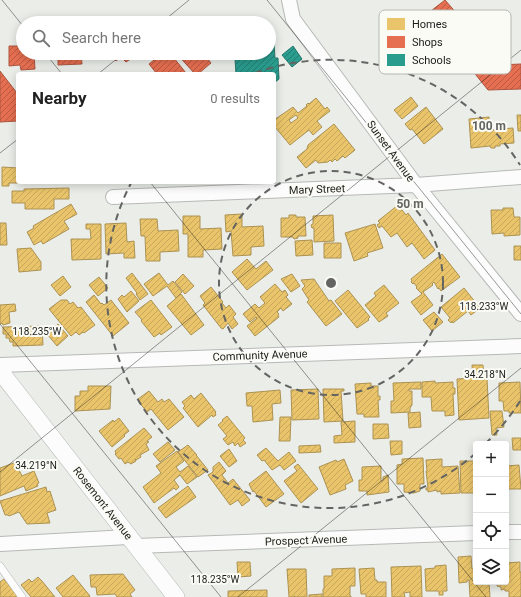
<!DOCTYPE html>
<meta charset="utf-8">
<style>
body{margin:0;font-family:Roboto,sans-serif;background:#f6f6f6;color:#222}
.controls{position:absolute;right:12px;bottom:12px;display:grid;overflow:hidden;border-radius:4px;box-shadow:0 2px 10px #0003}
.controls button{width:36px;height:36px;display:grid;place-items:center;padding:0;border:0;border-bottom:1px solid #e0e0e0;background:#fff;color:#222;font:20px sans-serif}
.list{margin:0;padding:0;list-style:none}
h2{display:flex;justify-content:space-between;align-items:center;height:52px;margin:0;padding:0 16px;font-size:17px}
h2 small{font-size:13px;font-weight:400;color:#767676}
.icon{flex:none;width:22px;height:22px;fill:none;stroke:currentColor;stroke-width:2;stroke-linecap:round;stroke-linejoin:round}
.map{position:relative;flex:none;width:521px;height:597px;overflow:hidden}
.search{position:absolute;background:#fff;box-shadow:0 2px 10px #0003;left:16px;top:16px;width:260px;height:44px;display:flex;align-items:center;gap:10px;box-sizing:border-box;padding:0 14px;border-radius:22px;color:#767676;font-size:15px}
.panel{position:absolute;background:#fff;box-shadow:0 2px 10px #0003;left:16px;top:72px;width:260px;height:112px;border-radius:4px}
.map>svg:first-child{display:block}
.homes{fill:url(#homes-hatch);stroke:#ac9252;fill-rule:evenodd}
.shops{fill:url(#shops-hatch);stroke:#aa5640}
.schools{fill:url(#schools-hatch);stroke:#26766c}
.lines{fill:none;stroke-linecap:round;stroke-linejoin:round}
.service-casing{stroke:#b7b9b6;stroke-width:8}
.minor-casing{stroke:#b7b9b6;stroke-width:16}
.tertiary-casing{stroke:#b7b9b6;stroke-width:18}
.service{stroke:#fcfcfc;stroke-width:7}
.minor{stroke:#fcfcfc;stroke-width:14}
.tertiary{stroke:#fcfcfc;stroke-width:17}
.ticks{fill:none;stroke:#1c1c1a;stroke-width:1;stroke-opacity:0.45}
.ring{fill:none;stroke:#646562;stroke-width:2;stroke-dasharray:7 5}
.labels{text-anchor:middle;stroke-width:4;stroke-linejoin:round;paint-order:stroke}
.street-label{font-size:11px;fill:#1c1c1a;stroke:#fafbf5}
.key{fill:#fafbf5;stroke:#b7b8b3;stroke-width:1}
.key-label{font-size:11px;fill:#1c1c1a}
.ticks-label{font-size:10px;text-anchor:middle;fill:#1c1c1a;stroke:#fafbf5;stroke-width:4;stroke-linejoin:round;paint-order:stroke}
.centre{fill:#646562;stroke:#fafbf5;stroke-width:2}
.ring-label{font-size:12px;text-anchor:middle;font-weight:bold;fill:#646562;stroke:#fafbf5;stroke-width:4;stroke-linejoin:round;paint-order:stroke}
</style>
<div class="map">
<svg width="521" height="597" viewBox="0 0 521 597">
<defs>
<pattern id="homes-hatch" width="6" height="6" patternUnits="userSpaceOnUse"><rect width="6" height="6" fill="#e9c46a"/><path d="M-1 1l2-2M0 6l6-6M5 7l2-2" fill="none" stroke="#c7a85b"/></pattern>
<pattern id="shops-hatch" width="6" height="6" patternUnits="userSpaceOnUse"><rect width="6" height="6" fill="#e76f51"/><path d="M-1 1l2-2M0 6l6-6M5 7l2-2" fill="none" stroke="#ba5a42"/></pattern>
<pattern id="schools-hatch" width="6" height="6" patternUnits="userSpaceOnUse"><rect width="6" height="6" fill="#2a9d8f"/><path d="M-1 1l2-2M0 6l6-6M5 7l2-2" fill="none" stroke="#237f74"/></pattern>
</defs>
<rect width="100%" height="100%" fill="#ebede9"/>
<path class="homes" d="M 411,97 L 418,106 L 402,119 L 394,110 Z
M 316,98 L 325,109 L 327,107 L 330,111 L 317,121 L 322,127 L 313,135 L 309,130 L 290,145 L 275,127 L 274,127 L 274,120 L 293,107 L 298,113 L 307,106 L 306,105 L 308,103 L 309,104 ZM 296,115 L 298,118 L 291,123 L 289,120 Z
M 426,107 L 443,129 L 424,144 L 412,129 L 410,130 L 405,124 Z
M 517,115 L 521,115 L 521,131 L 518,131 Z
M 489,117 L 490,130 L 513,128 L 514,143 L 500,144 L 500,146 L 495,146 L 495,148 L 491,148 L 490,146 L 471,148 L 469,119 Z
M 334,124 L 355,150 L 345,158 L 343,156 L 337,161 L 335,159 L 332,162 L 330,160 L 328,162 L 318,163 L 316,160 L 306,168 L 297,157 L 307,149 L 308,145 Z
M 2,167 L 18,168 L 18,182 L 39,183 L 9,183 L 9,186 L 2,186 Z
M 69,188 L 69,199 L 54,199 L 54,209 L 25,209 L 25,203 L 12,203 L 12,191 L 24,191 L 24,189 Z
M 71,204 L 77,214 L 64,221 L 69,229 L 43,244 L 41,241 L 34,245 L 27,232 L 34,228 L 33,226 Z
M 398,205 L 406,215 L 408,213 L 435,250 L 424,259 L 412,243 L 407,247 L 397,233 L 391,237 L 382,226 L 379,228 L 377,225 L 380,223 L 378,221 Z
M 503,208 L 513,208 L 514,217 L 520,217 L 520,235 L 504,236 L 504,233 L 492,234 L 491,210 L 503,210 Z
M 242,214 L 242,227 L 263,226 L 264,246 L 251,247 L 251,255 L 233,256 L 231,231 L 226,232 L 225,215 Z
M 289,215 L 296,215 L 296,217 L 305,217 L 306,236 L 298,236 L 298,238 L 294,239 L 293,237 L 281,237 L 281,218 L 289,218 Z
M 333,215 L 334,241 L 314,242 L 314,228 L 312,228 L 311,225 L 313,224 L 313,216 Z
M 183,216 L 200,216 L 200,229 L 221,228 L 222,249 L 203,250 L 203,257 L 188,257 L 188,234 L 183,234 Z
M 140,219 L 157,219 L 158,231 L 178,230 L 179,251 L 160,252 L 160,261 L 146,261 L 145,236 L 141,236 Z
M 0,223 L 6,223 L 7,245 L 0,245 Z
M 126,223 L 127,242 L 134,241 L 135,258 L 124,258 L 124,253 L 106,254 L 105,224 Z
M 86,224 L 101,224 L 101,259 L 72,260 L 71,239 L 91,239 L 90,229 L 86,229 Z
M 375,224 L 383,248 L 367,253 L 368,256 L 354,261 L 345,233 Z
M 312,240 L 313,255 L 296,256 L 295,241 Z
M 324,243 L 341,243 L 341,258 L 324,258 Z
M 514,246 L 521,246 L 521,260 L 514,260 Z
M 31,248 L 41,262 L 41,270 L 19,272 L 17,249 Z
M 442,254 L 460,277 L 441,291 L 439,288 L 438,289 L 434,282 L 432,284 L 433,285 L 423,292 L 433,305 L 421,315 L 411,302 L 422,294 L 416,288 L 417,287 L 414,283 L 413,284 L 411,282 L 412,281 L 411,279 Z
M 247,259 L 256,269 L 266,261 L 273,270 L 247,290 L 232,272 Z
M 132,273 L 148,294 L 140,300 L 136,294 L 137,293 L 126,278 Z
M 159,273 L 168,285 L 173,281 L 182,292 L 176,298 L 167,286 L 153,296 L 144,284 Z
M 183,274 L 194,286 L 185,294 L 175,282 Z
M 292,274 L 300,286 L 291,292 L 281,279 Z
M 63,276 L 71,287 L 60,296 L 51,285 Z
M 99,277 L 108,288 L 98,296 L 89,285 Z
M 314,279 L 329,301 L 331,300 L 342,314 L 326,326 L 307,302 L 309,300 L 302,289 L 305,286 L 301,280 Z
M 275,284 L 282,292 L 285,290 L 288,295 L 286,297 L 292,304 L 283,311 L 281,308 L 277,312 L 279,314 L 278,315 L 279,317 L 255,336 L 247,326 L 257,318 L 256,317 L 250,322 L 243,314 L 255,304 L 259,308 L 265,303 L 260,297 Z
M 384,285 L 399,303 L 386,313 L 388,316 L 379,322 L 365,305 L 376,296 L 374,293 Z
M 211,287 L 223,302 L 222,303 L 226,308 L 229,305 L 236,314 L 233,317 L 238,324 L 232,329 L 228,323 L 223,329 L 221,328 L 203,305 L 205,303 L 200,296 Z
M 464,288 L 480,308 L 471,315 L 468,311 L 453,323 L 452,321 L 451,323 L 448,320 L 450,318 L 441,307 Z
M 348,290 L 370,317 L 368,319 L 369,320 L 357,328 L 335,301 Z
M 131,291 L 139,301 L 127,312 L 118,299 L 122,295 L 124,297 Z
M 181,294 L 204,325 L 191,335 L 167,306 Z
M 94,295 L 101,304 L 102,303 L 104,305 L 111,300 L 129,323 L 113,336 L 86,302 Z
M 61,300 L 67,300 L 70,304 L 73,302 L 78,308 L 81,307 L 95,325 L 84,333 L 83,332 L 79,335 L 76,332 L 71,336 L 49,309 Z
M 151,300 L 172,327 L 161,335 L 160,333 L 154,337 L 141,321 L 142,320 L 135,312 Z
M 15,304 L 16,311 L 9,312 L 10,323 L 3,325 L 2,323 L 0,324 L 0,305 Z
M 434,312 L 443,322 L 432,331 L 423,320 Z
M 58,324 L 68,336 L 57,346 L 47,334 Z
M 42,326 L 43,345 L 13,346 L 13,342 L 10,342 L 9,338 L 6,338 L 6,334 L 3,334 L 3,327 Z
M 472,365 L 483,365 L 484,378 L 487,378 L 489,418 L 459,420 L 457,379 L 473,378 Z
M 435,381 L 435,383 L 453,382 L 453,388 L 455,388 L 455,394 L 453,394 L 454,415 L 445,416 L 445,411 L 432,411 L 431,397 L 422,397 L 422,382 Z
M 421,382 L 421,389 L 409,389 L 409,391 L 412,391 L 412,405 L 410,408 L 410,412 L 391,413 L 391,401 L 394,401 L 393,383 Z
M 520,382 L 521,413 L 509,413 L 509,411 L 504,411 L 503,401 L 499,401 L 499,383 Z
M 371,383 L 371,386 L 378,386 L 378,396 L 380,396 L 380,400 L 378,400 L 379,417 L 364,417 L 364,414 L 357,414 L 355,384 Z
M 88,386 L 111,386 L 110,409 L 75,411 L 75,396 L 80,396 L 80,391 L 88,391 Z
M 318,389 L 319,419 L 292,420 L 291,390 Z
M 323,389 L 344,389 L 344,391 L 341,391 L 343,421 L 324,422 Z
M 280,390 L 281,403 L 272,404 L 273,420 L 253,422 L 252,406 L 247,406 L 246,393 Z
M 149,391 L 158,402 L 162,399 L 164,402 L 169,399 L 184,417 L 168,430 L 151,409 L 147,412 L 138,401 L 139,400 L 138,399 Z
M 201,393 L 216,412 L 215,413 L 216,415 L 213,417 L 212,415 L 198,427 L 183,408 L 185,406 L 182,402 L 191,395 L 194,399 Z
M 490,411 L 502,411 L 504,427 L 496,428 L 497,435 L 492,435 Z
M 420,412 L 421,427 L 409,428 L 408,413 Z
M 227,416 L 245,438 L 243,440 L 246,443 L 240,447 L 238,443 L 235,446 L 233,442 L 228,445 L 223,439 L 227,436 L 218,425 L 223,421 L 222,420 Z
M 280,417 L 291,417 L 290,441 L 279,441 Z
M 119,418 L 129,431 L 124,435 L 125,436 L 112,447 L 99,431 L 113,420 L 114,422 Z
M 355,421 L 355,442 L 334,443 L 334,436 L 342,435 L 341,422 Z
M 373,424 L 388,424 L 389,438 L 373,439 Z
M 144,428 L 152,437 L 147,441 L 149,442 L 146,444 L 149,450 L 140,455 L 141,457 L 136,460 L 135,459 L 136,461 L 131,464 L 128,462 L 125,464 L 121,458 L 119,459 L 115,454 L 116,453 L 115,451 Z
M 512,438 L 521,438 L 521,450 L 513,450 Z
M 390,441 L 402,441 L 402,454 L 391,455 Z
M 168,442 L 175,450 L 160,462 L 153,454 Z
M 188,445 L 197,455 L 196,455 L 208,470 L 198,477 L 178,452 Z
M 320,445 L 321,452 L 299,453 L 299,446 Z
M 266,448 L 278,461 L 289,452 L 296,461 L 284,470 L 280,465 L 272,470 L 264,460 L 262,461 L 257,455 Z
M 229,449 L 237,461 L 229,467 L 220,456 Z
M 177,451 L 184,461 L 176,467 L 180,472 L 188,466 L 197,477 L 187,484 L 180,475 L 174,480 L 179,487 L 176,490 L 174,488 L 154,503 L 143,487 L 161,473 L 156,466 Z
M 474,457 L 476,457 L 476,493 L 461,493 L 460,461 L 474,461 Z
M 423,458 L 424,484 L 420,484 L 420,491 L 414,493 L 404,492 L 404,484 L 397,484 L 397,465 L 402,464 L 402,459 Z
M 344,459 L 353,481 L 345,485 L 346,489 L 330,495 L 319,467 L 336,460 L 337,462 Z
M 442,459 L 442,467 L 458,466 L 460,493 L 441,494 L 441,491 L 437,492 L 437,490 L 428,492 L 428,490 L 426,490 L 426,488 L 428,488 L 426,471 L 427,471 L 426,460 Z
M 219,462 L 226,471 L 222,475 L 228,483 L 233,479 L 250,500 L 242,506 L 238,500 L 230,505 L 208,475 L 213,472 L 213,467 Z
M 14,463 L 17,470 L 19,470 L 22,476 L 34,471 L 39,483 L 37,484 L 38,486 L 26,491 L 24,486 L 0,496 L 0,468 Z
M 298,464 L 318,489 L 301,503 L 284,481 L 297,471 L 294,467 Z
M 519,465 L 521,489 L 506,489 L 506,466 Z
M 381,466 L 381,481 L 383,481 L 383,477 L 388,475 L 389,492 L 367,495 L 367,491 L 359,491 L 359,480 L 362,480 L 362,467 Z
M 266,471 L 284,494 L 266,507 L 254,491 L 253,492 L 249,484 Z
M 188,486 L 196,497 L 166,518 L 158,508 Z
M 46,487 L 47,492 L 50,491 L 56,510 L 47,513 L 50,523 L 27,524 L 19,512 L 9,516 L 8,515 L 5,515 L 0,501 Z
M 471,556 L 472,569 L 476,569 L 476,582 L 489,582 L 490,597 L 470,597 L 469,580 L 467,580 L 467,582 L 459,583 L 458,557 Z
M 237,562 L 250,562 L 251,576 L 238,577 Z
M 520,562 L 520,572 L 521,572 L 521,597 L 509,597 L 509,591 L 505,591 L 505,589 L 501,590 L 501,587 L 497,586 L 497,582 L 506,582 L 506,563 Z
M 446,565 L 447,591 L 443,591 L 443,595 L 439,595 L 439,591 L 426,591 L 425,569 L 435,568 L 435,566 Z
M 421,566 L 422,597 L 410,597 L 410,592 L 404,593 L 405,597 L 392,597 L 391,567 Z
M 355,568 L 355,586 L 350,586 L 350,596 L 351,596 L 351,597 L 323,597 L 323,589 L 324,589 L 324,576 L 332,576 L 332,569 Z
M 374,568 L 375,580 L 377,580 L 377,582 L 386,582 L 386,597 L 366,597 L 366,594 L 361,594 L 359,569 Z
M 287,569 L 306,569 L 307,597 L 296,597 L 294,596 L 295,597 L 289,597 Z
M 123,574 L 135,590 L 130,594 L 132,597 L 117,597 L 115,594 L 97,595 L 96,587 L 91,587 L 90,575 Z
M 73,575 L 90,596 L 89,597 L 63,597 L 56,588 Z
M 38,577 L 42,581 L 55,597 L 31,597 L 21,585 L 29,579 L 32,582 Z
M 4,579 L 19,597 L 0,597 L 0,582 Z
M 267,590 L 267,597 L 228,597 L 228,591 Z
M 322,594 L 322,597 L 309,597 L 309,595 Z"/>
<path class="shops" d="M 445,0 L 459,16 L 460,15 L 499,65 L 521,64 L 521,89 L 488,90 L 427,14 Z
M 9,46 L 23,46 L 23,53 L 34,53 L 35,69 L 21,70 L 20,65 L 9,66 Z
M 53,53 L 81,54 L 82,64 L 58,65 L 58,57 L 53,58 Z
M 109,53 L 129,53 L 132,58 L 126,62 L 121,57 L 116,61 Z
M 163,53 L 170,53 L 186,73 L 157,74 L 149,64 Z
M 176,53 L 203,53 L 211,63 L 198,74 L 195,74 Z
M 0,71 L 17,93 L 18,121 L 0,122 Z"/>
<path class="schools" d="M 269,43 L 274,43 L 275,58 L 278,58 L 279,79 L 274,83 L 274,74 L 236,74 L 235,59 L 263,58 L 263,53 L 269,53 Z
M 293,46 L 302,59 L 292,67 L 282,55 Z"/>
<g class="lines">
<defs>
<path id="service" d="M 0,566 L 22,597"/>
<path id="minor" d="M 289,0 L 293,19 L 416,185 L 521,314
M 113,197 L 416,185 L 521,177
M 0,365 L 521,346
M 506,532 L 521,532
M 0,544 L 128,537
M 136,546 L 476,533"/>
<path id="tertiary" d="M 0,371 L 176,597"/>
</defs>
<use href="#service" class="service-casing"/>
<use href="#minor" class="minor-casing"/>
<use href="#tertiary" class="tertiary-casing"/>
<use href="#service" class="service"/>
<use href="#minor" class="minor"/>
<use href="#tertiary" class="tertiary"/>
</g>
<path class="ticks" d="M 2,0 L 23,26M 267,0 L 521,314M 161,23 L 189,0M 45,53 L 62,74M 98,74 L 124,53M 0,153 L 18,139M 150,182 L 486,597M 0,324 L 221,597M 0,472 L 521,50M 238,597 L 521,368"/>
<g class="ring">
<circle cx="331" cy="283" r="112"/>
<path d="M520 401A223 223 0 0 1 486 443M476 453A223 223 0 0 1 131 183M255 73A223 223 0 0 1 520 165"/>
</g>
<g class="labels">
<g class="street-label">
<text transform="translate(391 151) rotate(54)" y="4">Sunset Avenue</text>
<text transform="translate(317 189) rotate(-2)" y="4">Mary Street</text>
<text transform="translate(260 355) rotate(-2)" y="4">Community Avenue</text>
<text transform="translate(103 503) rotate(52)" y="4">Rosemont Avenue</text>
<text transform="translate(306 540) rotate(-2)" y="4">Prospect Avenue</text>
</g>
</g>
<rect x="379" y="10" width="132" height="64" rx="6" class="key"/>
<rect x="387" y="18" width="18" height="12" fill="#e9c46a"/>
<rect x="387" y="36" width="18" height="12" fill="#e76f51"/>
<rect x="387" y="54" width="18" height="12" fill="#2a9d8f"/>
<g class="key-label">
<text x="412" y="28">Homes</text>
<text x="412" y="46">Shops</text>
<text x="412" y="64">Schools</text>
</g>
<g class="ticks-label">
<text x="484" y="310">118.233°W</text>
<text x="37" y="335">118.235°W</text>
<text x="485" y="378">34.218°N</text>
<text x="36" y="469">34.219°N</text>
<text x="215" y="583">118.235°W</text>
</g>
<circle cx="331" cy="283" r="6" class="centre"/>
<g class="ring-label">
<text x="489" y="130">100 m</text>
<text x="410" y="208">50 m</text>
</g>
</svg>
<div class="controls">
<button>+</button>
<button>−</button>
<button><svg class="icon" aria-label="locate" viewBox="0 0 24 24"><circle cx="12" cy="12" r="6"/><path d="M12 2v4M12 18v4M2 12h4M18 12h4"/></svg></button>
<button><svg class="icon" aria-label="layers" viewBox="0 0 24 24"><path d="M12 4l9 5-9 5-9-5zM3 14l9 5 9-5"/></svg></button>
</div>
<div class="search"><svg class="icon" aria-label="search" viewBox="0 0 24 24"><circle cx="10" cy="10" r="6"/><path d="M15 15l6 6"/></svg>Search here</div>
<section class="panel">
<h2>Nearby<small>0 results</small></h2>
<ul class="list">
</ul>
</section>
</div>
